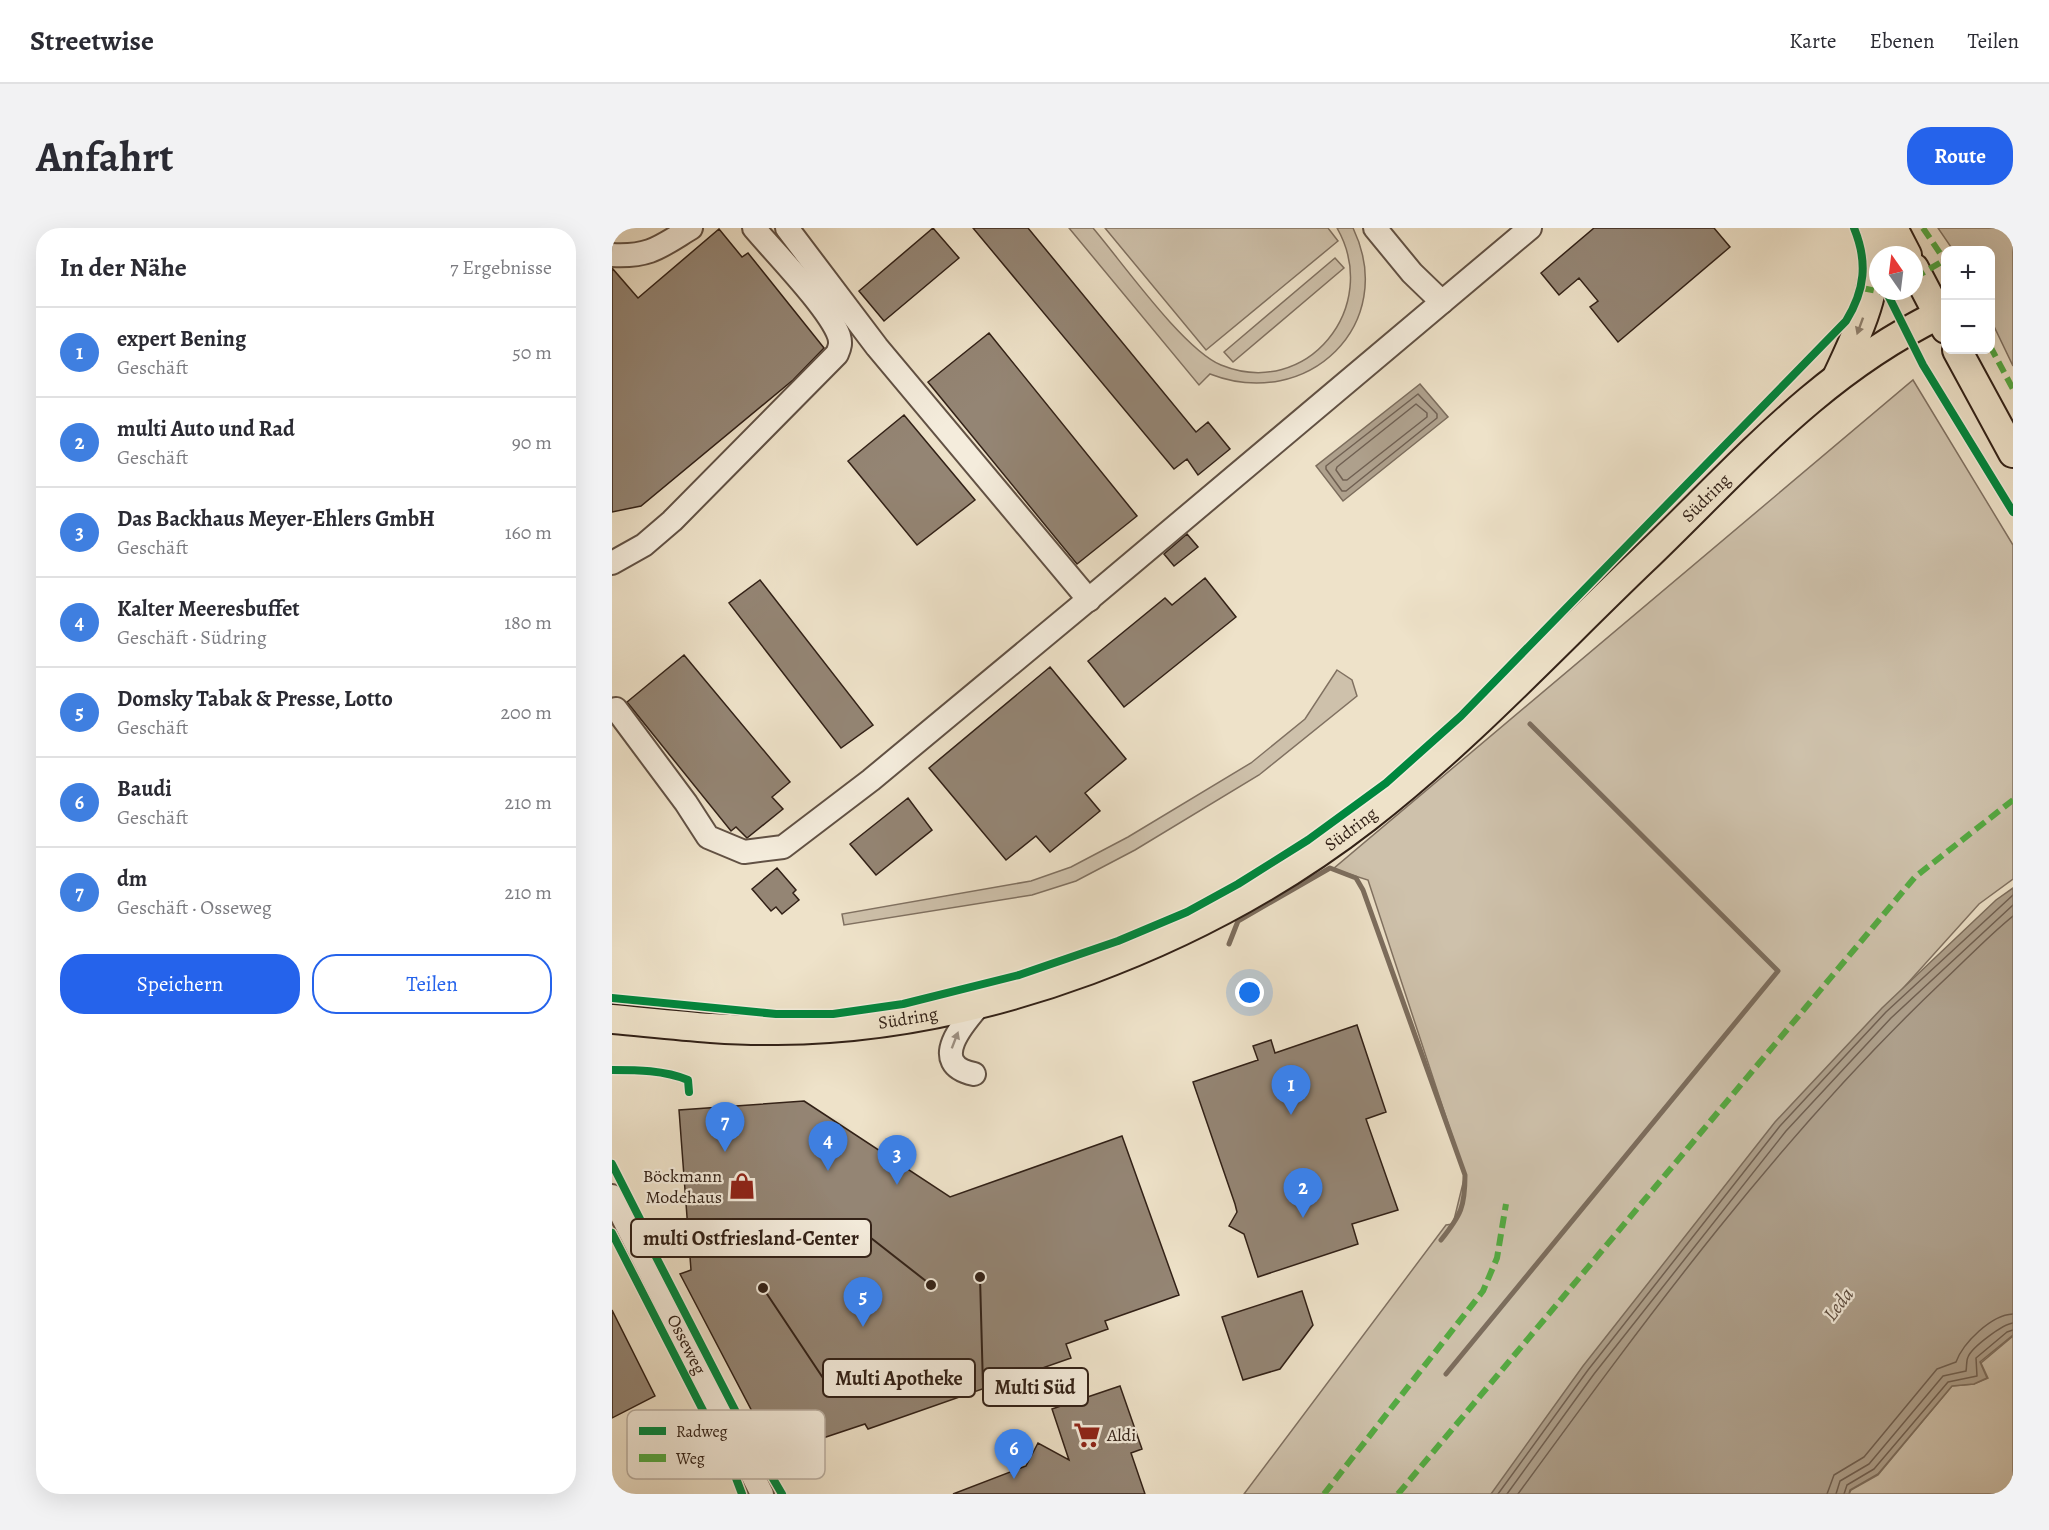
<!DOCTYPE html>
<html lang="de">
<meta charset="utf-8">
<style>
body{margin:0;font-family:Alegreya,serif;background:#f2f2f3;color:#2b2b33}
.controls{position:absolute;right:18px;top:18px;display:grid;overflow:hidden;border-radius:12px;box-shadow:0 6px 24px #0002}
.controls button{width:54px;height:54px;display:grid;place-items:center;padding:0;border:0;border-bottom:2px solid #e1e1e2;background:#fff;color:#2b2b33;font:30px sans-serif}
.compass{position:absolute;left:1257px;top:18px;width:54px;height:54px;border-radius:50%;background:#fff;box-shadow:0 6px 24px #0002;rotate:346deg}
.you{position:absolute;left:638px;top:765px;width:21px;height:21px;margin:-15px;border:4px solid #fff;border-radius:50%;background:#1a73e8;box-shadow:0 0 0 9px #1a73e833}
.badge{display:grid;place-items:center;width:39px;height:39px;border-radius:50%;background:#2563eb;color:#fff;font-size:20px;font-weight:700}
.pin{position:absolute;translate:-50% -50px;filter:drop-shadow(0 2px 3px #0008)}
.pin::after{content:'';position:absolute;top:32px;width:21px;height:18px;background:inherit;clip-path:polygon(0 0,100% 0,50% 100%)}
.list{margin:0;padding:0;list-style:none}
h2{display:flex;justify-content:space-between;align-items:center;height:78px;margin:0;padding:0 24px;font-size:26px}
h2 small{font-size:20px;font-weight:400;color:#7c7c81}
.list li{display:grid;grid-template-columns:39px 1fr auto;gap:18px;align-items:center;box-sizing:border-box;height:90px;padding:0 24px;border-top:2px solid #e1e1e2}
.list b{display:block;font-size:22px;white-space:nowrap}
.list p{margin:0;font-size:20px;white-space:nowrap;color:#7c7c81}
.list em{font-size:20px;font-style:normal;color:#7c7c81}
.actions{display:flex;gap:12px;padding:18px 24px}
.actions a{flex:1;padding:14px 0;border:2px solid #2563eb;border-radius:24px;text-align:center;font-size:21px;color:#2563eb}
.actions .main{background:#2563eb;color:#fff}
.map{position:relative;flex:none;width:1401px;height:1266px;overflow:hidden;border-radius:24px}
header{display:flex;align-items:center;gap:36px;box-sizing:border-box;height:84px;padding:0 30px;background:#fff;border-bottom:2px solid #e1e1e2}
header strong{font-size:28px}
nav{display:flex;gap:33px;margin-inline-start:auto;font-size:21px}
.intro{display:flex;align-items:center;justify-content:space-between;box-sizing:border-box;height:144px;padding:0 36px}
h1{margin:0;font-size:42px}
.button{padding:15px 27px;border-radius:24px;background:#2563eb;color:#fff;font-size:21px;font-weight:700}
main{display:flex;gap:36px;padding:0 36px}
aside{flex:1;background:#fff;border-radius:24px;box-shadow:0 6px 24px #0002}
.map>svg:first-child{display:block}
.green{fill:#cec1ab;stroke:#807161;stroke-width:1.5}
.water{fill:#aea08c;stroke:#7c6d5d;stroke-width:1.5}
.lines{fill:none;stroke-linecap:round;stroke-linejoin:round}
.shore{stroke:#706052;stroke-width:1.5}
.stream{stroke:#7c6d5d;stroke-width:5}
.building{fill:#948574;stroke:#322117;stroke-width:1.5}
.minor-casing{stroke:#615144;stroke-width:26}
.major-casing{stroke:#322117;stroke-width:32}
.minor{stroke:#f4ecdc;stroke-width:22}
.major{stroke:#eee2c9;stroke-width:28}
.quiet{stroke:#54aa42;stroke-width:6;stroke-dasharray:12 6;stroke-linecap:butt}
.cycleway-casing{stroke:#f4ecdc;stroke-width:11}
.cycleway{stroke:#00873e;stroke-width:8}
.oneway{fill:#908270}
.oneway2{fill:#9d9183}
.labels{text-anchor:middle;stroke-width:4.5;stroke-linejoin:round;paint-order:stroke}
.street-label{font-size:18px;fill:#322117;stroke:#f4ecdc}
.poi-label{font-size:18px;fill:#322117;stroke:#f4ecdc;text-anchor:end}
.water-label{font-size:20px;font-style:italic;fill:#5d4d40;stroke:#f4ecdc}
.key{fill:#f4ecdc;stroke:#baafa1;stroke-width:1.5}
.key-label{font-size:16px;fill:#322117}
.leader{fill:none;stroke:#322117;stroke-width:2}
.callout-dot{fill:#322117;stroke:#f4ecdc;stroke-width:2}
.callout{fill:#f4ecdc;stroke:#322117;stroke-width:2}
.callout-label{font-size:20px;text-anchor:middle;font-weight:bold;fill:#322117}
</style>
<header>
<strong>Streetwise</strong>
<nav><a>Karte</a><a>Ebenen</a><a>Teilen</a></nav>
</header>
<div class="intro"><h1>Anfahrt</h1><a class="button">Route</a></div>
<main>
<aside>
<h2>In der Nähe<small>7 Ergebnisse</small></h2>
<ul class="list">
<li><span class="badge" style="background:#3f7fe0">1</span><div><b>expert Bening</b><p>Geschäft</p></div><em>50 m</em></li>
<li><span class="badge" style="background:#3f7fe0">2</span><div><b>multi Auto und Rad</b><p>Geschäft</p></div><em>90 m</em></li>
<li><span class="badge" style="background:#3f7fe0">3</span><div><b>Das Backhaus Meyer-Ehlers GmbH</b><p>Geschäft</p></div><em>160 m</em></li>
<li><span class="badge" style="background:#3f7fe0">4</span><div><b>Kalter Meeresbuffet</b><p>Geschäft · Südring</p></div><em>180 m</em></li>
<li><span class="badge" style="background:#3f7fe0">5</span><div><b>Domsky Tabak &amp; Presse, Lotto</b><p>Geschäft</p></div><em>200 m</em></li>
<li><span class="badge" style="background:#3f7fe0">6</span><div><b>Baudi</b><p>Geschäft</p></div><em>210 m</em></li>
<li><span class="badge" style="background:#3f7fe0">7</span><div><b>dm</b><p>Geschäft · Osseweg</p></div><em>210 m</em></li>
</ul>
<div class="actions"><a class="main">Speichern</a><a>Teilen</a></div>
</aside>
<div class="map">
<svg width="1401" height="1266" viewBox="0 0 1401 1266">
<rect width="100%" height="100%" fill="#eee2c9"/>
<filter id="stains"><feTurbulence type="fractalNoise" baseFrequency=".00333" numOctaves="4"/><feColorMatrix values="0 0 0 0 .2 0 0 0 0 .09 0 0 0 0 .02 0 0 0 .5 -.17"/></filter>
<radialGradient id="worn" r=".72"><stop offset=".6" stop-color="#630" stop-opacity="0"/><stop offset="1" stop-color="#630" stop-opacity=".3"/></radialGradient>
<path class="green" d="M 457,0 L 481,0 C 510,34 571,121 609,137 C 695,172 770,79 725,0 L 741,0 C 787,96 696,184 598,146 L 587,157 Z
M 493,0 L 716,0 L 726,13 L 594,122 Z
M 1326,0 L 1401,0 L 1401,138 L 1379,92 L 1378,22 L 1341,22 Z
M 723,30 L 732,40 L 621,134 L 612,124 Z
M 1301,152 L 1401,317 L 1401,651 L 1367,676 L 1202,859 L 889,1266 L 632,1266 L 834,997 L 841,996 L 853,947 L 756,652 L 721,641 Z
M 725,442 L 740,452 L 745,468 L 647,547 L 523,622 L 464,653 L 420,667 L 232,697 L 230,686 L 419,653 L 459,639 L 516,609 L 639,535 L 693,491 Z
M 1401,1108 L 1401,1266 L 1237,1266 L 1239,1262 L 1266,1247 L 1340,1158 L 1362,1156 L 1376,1150 L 1369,1135 Z"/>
<path class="water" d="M 808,156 L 836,189 L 731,273 L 704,238 Z
M 1401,660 L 1401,1107 L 1368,1134 L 1375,1150 L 1362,1156 L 1340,1158 L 1266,1246 L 1238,1262 L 1237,1266 L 879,1266 L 971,1138 L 1163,894 L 1270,780 L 1384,672 Z"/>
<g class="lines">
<path class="shore" d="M 806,166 L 825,186 L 825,190 L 734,263 L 730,263 L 714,241 L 714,238 Z
M 804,176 L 815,185 L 815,189 L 735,252 L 731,252 L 724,242 L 725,239 Z
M 886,1266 L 976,1142 L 1168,898 L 1274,784 L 1401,667
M 895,1266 L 982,1146 L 1174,903 L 1279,790 L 1401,677
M 906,1266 C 1036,1088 1168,908 1328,756 C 1352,734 1375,709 1401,688
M 1215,1266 L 1222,1247 L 1252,1229 L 1325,1141 L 1344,1134 C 1351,1115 1379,1087 1401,1086
M 1224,1266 L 1228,1253 L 1257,1236 L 1331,1148 L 1354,1143 C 1355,1138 1354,1133 1356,1129 C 1360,1119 1391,1096 1401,1095
M 1232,1266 L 1235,1257 L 1262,1241 L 1336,1154 L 1365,1148 L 1364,1130 L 1395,1104 L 1401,1102"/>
<path class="stream" d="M 617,716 L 626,693 L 718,640 L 744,650 L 751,662 L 853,947 C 853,979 849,987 829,1012
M 834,1146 L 1166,743 L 918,496"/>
</g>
<path class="building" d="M 321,0 L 347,30 L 272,93 L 247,63 Z
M 361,0 L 416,0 L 584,204 L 596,194 L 618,221 L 586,247 L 575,231 L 562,241 Z
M 982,0 L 1102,0 L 1118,19 L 1006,114 L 978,79 L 986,73 L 967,50 L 947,67 L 929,45 Z
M 107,1 L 130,29 L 136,25 L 212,120 L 181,152 L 29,278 L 0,284 L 0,40 L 26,70 Z
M 377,105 L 525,288 L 465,336 L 316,154 Z
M 292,187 L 363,272 L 305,317 L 236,233 Z
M 575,306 L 586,319 L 562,338 L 552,326 Z
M 593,350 L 624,389 L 512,479 L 476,433 L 553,370 L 560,377 Z
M 148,352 L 261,497 L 229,520 L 117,375 Z
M 72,427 L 178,554 L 160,569 L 171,581 L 135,610 L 124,599 L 119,603 L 15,474 Z
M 438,439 L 514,531 L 473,565 L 488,583 L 438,624 L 424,608 L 394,632 L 317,540 Z
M 296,570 L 320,602 L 264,647 L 238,616 Z
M 165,640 L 184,662 L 181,665 L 187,672 L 170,686 L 164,679 L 159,683 L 140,661 Z
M 745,797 L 774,884 L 754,891 L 786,982 L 740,996 L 746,1016 L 646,1049 L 632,1006 L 617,998 L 625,984 L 623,976 L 581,854 L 646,832 L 641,818 L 659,812 L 663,825 Z
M 192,873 L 338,969 L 510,908 L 567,1067 L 493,1093 L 496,1101 L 454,1116 L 459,1130 L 256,1201 L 253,1196 L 193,1216 L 194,1221 L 165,1231 L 68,1046 L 79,1042 L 67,882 Z
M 690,1063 L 701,1097 L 668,1141 L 631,1152 L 610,1089 Z
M 0,1082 L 43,1168 L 0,1190 Z
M 508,1158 L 530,1221 L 519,1225 L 533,1266 L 341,1266 L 414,1238 L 426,1215 L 457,1232 L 440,1181 Z"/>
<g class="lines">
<defs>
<g id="minor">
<path d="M 175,0 L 265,119 L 477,372"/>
<path d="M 763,0 L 800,45 L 830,74 L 918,0"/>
<path d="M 0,27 C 38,29 48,19 79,0"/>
<path d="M 0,335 L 32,317 L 60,293 L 225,126 C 228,119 229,115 227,108 C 217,80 163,25 142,0"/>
<path d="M 4,481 L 74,575 L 96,609 L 132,624 L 171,619 L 259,552 L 489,361 L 830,74"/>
<path d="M 362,846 C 314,836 353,793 370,774"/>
<path id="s1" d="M 0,968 L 150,1266"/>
</g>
<g id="major">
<path d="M 1281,0 L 1295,27"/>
<path d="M 1302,40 L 1334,101"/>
<path d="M 1345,122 L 1401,225"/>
<path d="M 1226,147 C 1248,100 1272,53 1259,0"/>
<path id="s2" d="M 0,791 C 55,796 110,803 165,802 C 370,801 594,714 755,589 C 854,512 941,418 1031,332 C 1126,241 1205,146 1326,87"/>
</g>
</defs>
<use href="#minor" class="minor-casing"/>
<use href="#major" class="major-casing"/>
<use href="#minor" class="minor"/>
<use href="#major" class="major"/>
<path class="quiet" d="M 1311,0 L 1334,34
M 1302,50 L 1333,32
M 1250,60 L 1275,65 L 1279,63
M 1378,118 L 1401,161
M 712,1266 L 871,1063 L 885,1030 L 894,976
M 786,1266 L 1303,649 L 1401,572"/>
<defs>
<path id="cycleway" d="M 1275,65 L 1311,137 L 1401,284
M 0,770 L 164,786 L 221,786 L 291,776 L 407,747 L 506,713 L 575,684 L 626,656 L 696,612 L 774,555 L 849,488 L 1234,93 C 1253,62 1256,34 1242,0
M 0,842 C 25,842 52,842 76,852 L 77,864
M 0,936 L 28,991 L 43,1027 L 139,1213 L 170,1266
M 0,1005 L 119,1237 L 130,1266"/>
</defs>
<use href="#cycleway" class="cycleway-casing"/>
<use href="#cycleway" class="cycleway"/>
</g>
<defs><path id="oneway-solid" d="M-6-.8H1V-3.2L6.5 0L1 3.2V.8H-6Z" transform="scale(1.5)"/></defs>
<use class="oneway" href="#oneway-solid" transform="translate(1248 98) rotate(110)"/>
<use class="oneway2" href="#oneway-solid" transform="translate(343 812) rotate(-69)"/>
<defs>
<symbol id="shop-bare" viewBox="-9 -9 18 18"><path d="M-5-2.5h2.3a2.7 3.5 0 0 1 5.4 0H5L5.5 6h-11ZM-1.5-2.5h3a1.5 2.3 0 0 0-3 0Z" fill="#8f2418" stroke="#f4ecdc" stroke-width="2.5" paint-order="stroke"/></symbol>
<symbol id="supermarket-bare" viewBox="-9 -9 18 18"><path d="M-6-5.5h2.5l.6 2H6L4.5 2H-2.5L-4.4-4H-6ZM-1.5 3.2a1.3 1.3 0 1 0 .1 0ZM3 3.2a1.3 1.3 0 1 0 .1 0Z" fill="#8f2418" stroke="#f4ecdc" stroke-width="2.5" paint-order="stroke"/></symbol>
</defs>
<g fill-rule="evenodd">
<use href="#shop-bare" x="111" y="939" width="38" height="38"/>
<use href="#supermarket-bare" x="456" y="1188" width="38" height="38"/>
</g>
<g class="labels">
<g class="street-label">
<text dy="6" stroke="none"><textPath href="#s2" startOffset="1269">Südring</textPath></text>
<text dy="6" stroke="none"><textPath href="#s2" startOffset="783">Südring</textPath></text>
<text dy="6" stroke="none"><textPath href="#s2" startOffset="297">Südring</textPath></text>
<text dy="6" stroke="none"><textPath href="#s1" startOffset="166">Osseweg</textPath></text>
</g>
<g class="poi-label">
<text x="110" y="954">Böckmann<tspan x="110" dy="21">Modehaus</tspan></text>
<text x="495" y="1213" text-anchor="start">Aldi</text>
</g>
<g class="water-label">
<text transform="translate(1226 1076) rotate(-53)" y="7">Leda</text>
</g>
</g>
<rect x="15" y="1182" width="198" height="69" rx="9" class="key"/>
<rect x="27" y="1199" width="27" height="8" fill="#00873e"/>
<rect x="27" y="1226" width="27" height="8" fill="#54aa42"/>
<g class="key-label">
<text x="64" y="1209">Radweg</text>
<text x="64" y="1236">Weg</text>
</g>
<path class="leader" d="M319 1057L259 1010M151 1060L211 1150M368 1049L371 1159"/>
<g class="callout-dot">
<circle cx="319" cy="1057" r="6"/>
<circle cx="151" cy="1060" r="6"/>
<circle cx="368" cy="1049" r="6"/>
</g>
<g class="callout">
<rect x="19" y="991" width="240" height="38" rx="6"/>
<rect x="211" y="1131" width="152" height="38" rx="6"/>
<rect x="371" y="1140" width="105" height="38" rx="6"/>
</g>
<g class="callout-label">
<text x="139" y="1017">multi Ostfriesland-Center</text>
<text x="287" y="1157">Multi Apotheke</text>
<text x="423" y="1166">Multi Süd</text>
</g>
<rect width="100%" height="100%" filter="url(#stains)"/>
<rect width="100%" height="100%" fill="url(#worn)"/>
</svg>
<div class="controls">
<button>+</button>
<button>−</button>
</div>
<svg class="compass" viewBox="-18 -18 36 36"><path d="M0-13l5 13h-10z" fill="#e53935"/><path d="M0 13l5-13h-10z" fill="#7c7c81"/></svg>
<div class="you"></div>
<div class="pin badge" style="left:679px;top:887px;background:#3f7fe0">1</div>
<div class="pin badge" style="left:691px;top:990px;background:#3f7fe0">2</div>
<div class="pin badge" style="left:285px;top:957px;background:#3f7fe0">3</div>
<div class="pin badge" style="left:216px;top:943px;background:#3f7fe0">4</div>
<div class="pin badge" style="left:251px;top:1099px;background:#3f7fe0">5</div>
<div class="pin badge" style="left:402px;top:1251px;background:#3f7fe0">6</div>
<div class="pin badge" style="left:113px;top:924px;background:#3f7fe0">7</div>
</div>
</main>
